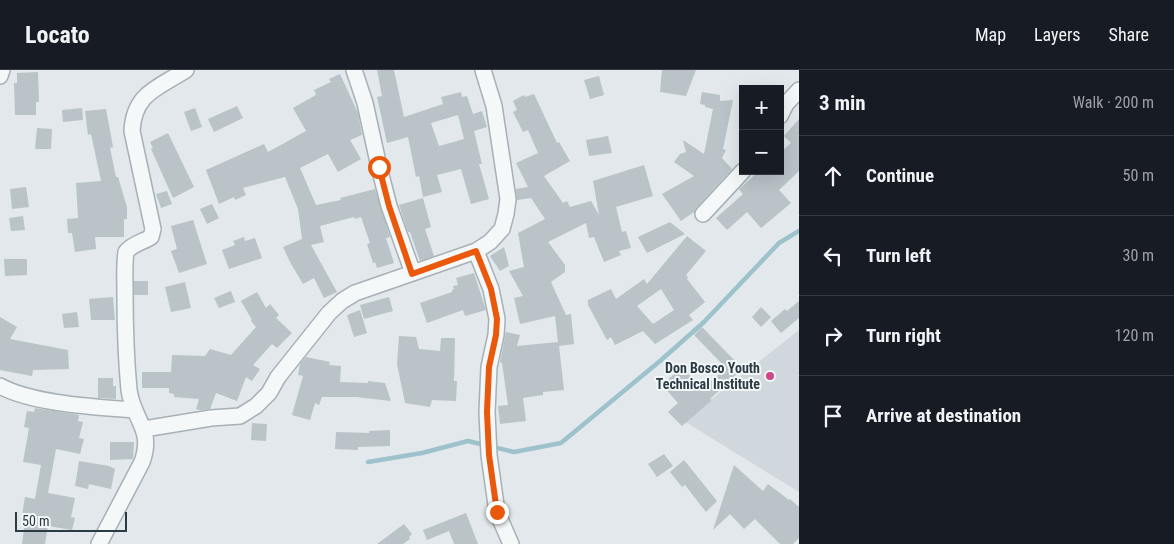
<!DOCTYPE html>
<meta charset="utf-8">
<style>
body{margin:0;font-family:"Roboto Condensed",sans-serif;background:#20242c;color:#f1f3f6}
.controls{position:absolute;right:15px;top:15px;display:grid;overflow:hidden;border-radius:0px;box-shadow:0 5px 20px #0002}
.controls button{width:45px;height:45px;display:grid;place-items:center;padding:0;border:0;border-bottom:1px solid #363941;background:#171b24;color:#f1f3f6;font:25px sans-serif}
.scale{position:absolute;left:15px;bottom:12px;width:112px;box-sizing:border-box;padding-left:5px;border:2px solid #2a3b43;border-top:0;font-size:14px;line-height:18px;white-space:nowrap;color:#2a3b43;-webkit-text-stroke:4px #f2f6f8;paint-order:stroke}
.stop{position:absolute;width:15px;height:15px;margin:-11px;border:4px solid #ea580c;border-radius:50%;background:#fff}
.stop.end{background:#ea580c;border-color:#fff;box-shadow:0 1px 5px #0008}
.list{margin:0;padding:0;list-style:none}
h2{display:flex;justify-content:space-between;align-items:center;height:65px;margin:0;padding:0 20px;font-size:21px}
h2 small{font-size:16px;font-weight:400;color:#9ea1a6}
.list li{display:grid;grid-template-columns:32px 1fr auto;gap:15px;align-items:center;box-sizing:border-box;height:80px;padding:0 20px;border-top:1px solid #363941}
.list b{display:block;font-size:19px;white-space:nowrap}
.list em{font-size:16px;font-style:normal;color:#9ea1a6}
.icon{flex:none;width:28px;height:28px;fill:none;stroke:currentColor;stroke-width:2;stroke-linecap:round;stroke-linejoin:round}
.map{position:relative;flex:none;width:799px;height:474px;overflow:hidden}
header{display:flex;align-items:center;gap:30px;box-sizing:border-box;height:70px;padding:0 25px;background:#171b24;border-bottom:1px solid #363941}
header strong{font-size:24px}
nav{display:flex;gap:28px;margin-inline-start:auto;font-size:18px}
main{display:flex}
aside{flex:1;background:#171b24}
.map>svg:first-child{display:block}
.built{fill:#d0d8dd}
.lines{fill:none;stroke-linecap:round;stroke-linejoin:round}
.stream{stroke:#9dc2cb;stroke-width:4.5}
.building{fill:#b9c3c8;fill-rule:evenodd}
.minor-casing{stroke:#a7b1b5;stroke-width:18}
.minor{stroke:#f5f8f9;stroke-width:15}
.route{stroke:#ea580c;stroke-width:6}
.poi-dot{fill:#d04686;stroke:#f2f6f8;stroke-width:2}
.labels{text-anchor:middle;stroke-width:4;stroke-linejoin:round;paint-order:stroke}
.poi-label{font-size:14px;font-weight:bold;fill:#2a3b43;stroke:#f2f6f8;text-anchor:end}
</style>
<header>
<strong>Locato</strong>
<nav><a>Map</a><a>Layers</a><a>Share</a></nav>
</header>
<main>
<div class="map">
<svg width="799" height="474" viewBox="0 0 799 474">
<rect width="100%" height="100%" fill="#e2e8eb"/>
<path class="built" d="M 799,260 L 799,422 L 684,351 Z"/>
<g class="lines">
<path class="stream" d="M 368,392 L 422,383 L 468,371 L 514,382 L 561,373 L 660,291 L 704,252 L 779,173 L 799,161"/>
</g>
<path class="building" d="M 377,0 L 394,0 L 404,47 L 443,34 L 441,27 L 461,22 L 462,27 L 467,26 L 473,44 L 482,41 L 487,57 L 474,61 L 482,94 L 479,94 L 489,129 L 471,134 L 461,99 L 437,105 L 442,122 L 423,127 L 419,106 L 416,107 L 408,67 L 387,73 L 377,27 L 382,26 ZM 458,45 L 464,69 L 439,76 L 431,53 Z
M 662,0 L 696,0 L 686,26 L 660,22 Z
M 38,2 L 39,32 L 36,32 L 36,45 L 15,45 L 14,13 L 17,13 L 17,3 Z
M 340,4 L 358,43 L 362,65 L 350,70 L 361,89 L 338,102 L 328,84 L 300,98 L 316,135 L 341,130 L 340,128 L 375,119 L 390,167 L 386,168 L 394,193 L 377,198 L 375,192 L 373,193 L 367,174 L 370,173 L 361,147 L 355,149 L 354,147 L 320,156 L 324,172 L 311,175 L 337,222 L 324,228 L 314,208 L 303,214 L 290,192 L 283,177 L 302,169 L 298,139 L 285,107 L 243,118 L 246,125 L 235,130 L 234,127 L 219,134 L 206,100 L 264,74 L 268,82 L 306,61 L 293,38 L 316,25 L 314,20 L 331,12 L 329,9 Z
M 599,6 L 604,25 L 590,29 L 584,10 Z
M 702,22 L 720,25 L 720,31 L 733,30 L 723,79 L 726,80 L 722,88 L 732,99 L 696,138 L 694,142 L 681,151 L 662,124 L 694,106 L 674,92 L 680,84 L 686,82 L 683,70 L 704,84 L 713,39 L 705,37 L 705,35 L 700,34 Z
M 534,24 L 557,73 L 559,72 L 570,91 L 544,106 L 563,133 L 567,131 L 570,137 L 591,131 L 599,145 L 593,111 L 644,95 L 653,126 L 616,137 L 622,162 L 626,161 L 631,178 L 619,181 L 621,185 L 604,192 L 594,167 L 589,168 L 586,153 L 548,172 L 565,195 L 565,202 L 551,212 L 566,245 L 571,244 L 574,274 L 559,276 L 564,320 L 543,322 L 543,325 L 523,328 L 526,351 L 500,354 L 498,336 L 508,335 L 502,293 L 500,292 L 506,262 L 520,265 L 517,276 L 558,272 L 555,246 L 520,254 L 514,228 L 523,226 L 509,201 L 524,197 L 518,163 L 545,149 L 531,128 L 517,130 L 516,119 L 528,117 L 516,93 L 538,83 L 528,60 L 523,62 L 513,42 L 517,40 L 513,31 L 524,25 L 525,27 Z
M 237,36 L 243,48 L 214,62 L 208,49 Z
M 82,38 L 83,50 L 63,52 L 62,40 Z
M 195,38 L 202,57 L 191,61 L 184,42 Z
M 106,39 L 113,77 L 110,78 L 116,107 L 118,107 L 127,137 L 127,149 L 124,149 L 124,167 L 95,167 L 96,179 L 75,182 L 72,163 L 68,163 L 67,149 L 78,148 L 76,113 L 101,111 L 91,64 L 88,65 L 85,41 Z
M 799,49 L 799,101 L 779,120 L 791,133 L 761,158 L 747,142 L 727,160 L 716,148 L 743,124 L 739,119 L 759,101 L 780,101 L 780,83 L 791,73 L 784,66 Z
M 37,58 L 52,59 L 51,79 L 35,79 Z
M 168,63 L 194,117 L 173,128 L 151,79 L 153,78 L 150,72 Z
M 608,66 L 612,83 L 589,86 L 586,70 Z
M 26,117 L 29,137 L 12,139 L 10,119 Z
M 167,121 L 172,134 L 161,138 L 156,124 Z
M 423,128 L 431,157 L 425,159 L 434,186 L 420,191 L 410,162 L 408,162 L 399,135 Z
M 212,134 L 219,148 L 207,154 L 200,139 Z
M 23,146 L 25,160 L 11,161 L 9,148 Z
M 193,150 L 207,194 L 179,203 L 171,181 L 177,179 L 171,156 Z
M 670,152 L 685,164 L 647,183 L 638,167 Z
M 687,166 L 706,181 L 686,205 L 688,207 L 687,209 L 705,232 L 689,245 L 693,250 L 655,274 L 643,261 L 615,275 L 611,267 L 607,270 L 588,235 L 588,230 L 611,219 L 616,229 L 644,209 L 647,214 ZM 661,219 L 674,240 L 653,254 L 637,236 Z
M 244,167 L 245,171 L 255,168 L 262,188 L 229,199 L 222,180 L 235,175 L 233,171 Z
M 504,177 L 509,196 L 500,201 L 490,186 Z
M 4,189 L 27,189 L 27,205 L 5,206 Z
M 474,203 L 486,240 L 465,246 L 463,240 L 427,253 L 420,233 L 452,222 L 452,220 L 454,219 L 453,216 L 458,215 L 456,208 Z
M 134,211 L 148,211 L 148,225 L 134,225 Z
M 185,212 L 191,238 L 171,242 L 165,217 Z
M 231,221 L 235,232 L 219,238 L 214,228 Z
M 257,222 L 266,238 L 270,234 L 279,245 L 276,248 L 292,263 L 277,278 L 272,274 L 253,295 L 260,299 L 252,311 L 246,307 L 237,331 L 216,323 L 210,339 L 200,340 L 196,339 L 199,329 L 174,327 L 174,324 L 169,323 L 169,318 L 142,318 L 142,302 L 171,302 L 172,285 L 205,286 L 210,279 L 231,285 L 256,257 L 251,251 L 252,250 L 241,231 Z
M 113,227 L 115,250 L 91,250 L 89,229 Z
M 389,227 L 393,241 L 364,249 L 360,235 Z
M 799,231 L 799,248 L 781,263 L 771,251 L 785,239 L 787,241 Z
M 761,237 L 771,247 L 761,257 L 752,247 Z
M 360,240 L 367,263 L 354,267 L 347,245 Z
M 77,242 L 79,257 L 64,258 L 62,244 Z
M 0,247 L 17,257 L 10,269 L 68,280 L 69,299 L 33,300 L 32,306 L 0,300 Z
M 702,257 L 737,293 L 733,296 L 738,303 L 710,329 L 712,330 L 682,356 L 668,342 L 678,333 L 662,315 L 682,297 L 702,319 L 726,298 L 694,265 Z
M 399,266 L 416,267 L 419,279 L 440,281 L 441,268 L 455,268 L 454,311 L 457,311 L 456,331 L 432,330 L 430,337 L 405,333 L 397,294 Z
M 306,287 L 330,292 L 329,295 L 341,296 L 340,312 L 368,313 L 368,311 L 385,313 L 391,331 L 356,327 L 322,327 L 319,335 L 315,333 L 310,350 L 292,345 L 303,306 L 298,305 L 300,294 Z
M 98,308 L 113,308 L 113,316 L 116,316 L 116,329 L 98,328 Z
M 35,338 L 79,345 L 78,351 L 83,352 L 79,368 L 84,369 L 80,384 L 56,379 L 48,423 L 75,428 L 71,447 L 75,448 L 72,460 L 48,456 L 45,474 L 22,474 L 26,445 L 22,445 L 25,427 L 35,429 L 41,395 L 23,392 L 29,358 L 24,357 L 27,341 L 34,342 Z
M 252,353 L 267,354 L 266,371 L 251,370 Z
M 390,360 L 390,376 L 358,377 L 358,380 L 335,379 L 336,362 L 369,363 L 369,361 Z
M 110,372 L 134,372 L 133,389 L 110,390 Z
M 664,384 L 673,396 L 657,407 L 648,394 Z
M 684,390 L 717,431 L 706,442 L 685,415 L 682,417 L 670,402 Z
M 79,391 L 109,396 L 115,399 L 111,419 L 89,414 L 88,419 L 75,416 Z
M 734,395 L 763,421 L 768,414 L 789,430 L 790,429 L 799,437 L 799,468 L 793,474 L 780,474 L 755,449 L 744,459 L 730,444 L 713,460 Z
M 466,443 L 478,474 L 454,474 L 449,461 L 427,470 L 423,460 Z
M 404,454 L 412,464 L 409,467 L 410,469 L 403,474 L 377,474 Z"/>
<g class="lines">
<defs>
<path id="minor" d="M 354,0 L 365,33 L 379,97 L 389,136 L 413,203
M 0,6 L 2,0
M 780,46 L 786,34 L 799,20
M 703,144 L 743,101
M 476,181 L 491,219 L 497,249 L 496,265 L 489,297 L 487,342 L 489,385 L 497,442 L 511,474
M 0,316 C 33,334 96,337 134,340
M 144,359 L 211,348 L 240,346 L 256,336 L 269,323 L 278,307 L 329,243 L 342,231 L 355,223 L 476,181 L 490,172 L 502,159 L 506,144 L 508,129 L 494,36 L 483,0
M 99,474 L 142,392 C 154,359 133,350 129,320 C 126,288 125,256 125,224 C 125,210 124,195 126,182 C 132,174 143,172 151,167 L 153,159 L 132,61 C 134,23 158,18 186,0"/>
</defs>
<use href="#minor" class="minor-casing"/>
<use href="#minor" class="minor"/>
</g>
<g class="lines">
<path class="route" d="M 379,97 L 389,136 L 412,204 L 476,181 L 491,219 L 497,249 L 496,265 L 489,297 L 487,342 L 489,385 L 497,442"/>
</g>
<circle class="poi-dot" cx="770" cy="306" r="5"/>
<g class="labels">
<g class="poi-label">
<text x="760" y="303">Don Bosco Youth<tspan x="760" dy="16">Technical Institute</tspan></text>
</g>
</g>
</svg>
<div class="controls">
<button>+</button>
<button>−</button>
</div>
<div class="scale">50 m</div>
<div class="stop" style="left:379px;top:97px"></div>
<div class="stop end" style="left:497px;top:442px"></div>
</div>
<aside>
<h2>3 min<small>Walk · 200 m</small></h2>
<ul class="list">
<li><svg class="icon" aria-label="ahead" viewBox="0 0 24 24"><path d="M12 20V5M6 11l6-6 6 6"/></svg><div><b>Continue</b></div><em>50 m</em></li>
<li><svg class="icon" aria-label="left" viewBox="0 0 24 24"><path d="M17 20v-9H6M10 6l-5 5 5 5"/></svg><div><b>Turn left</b></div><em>30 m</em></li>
<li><svg class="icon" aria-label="right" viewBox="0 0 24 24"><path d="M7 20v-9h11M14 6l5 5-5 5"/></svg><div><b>Turn right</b></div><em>120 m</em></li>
<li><svg class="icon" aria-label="arrive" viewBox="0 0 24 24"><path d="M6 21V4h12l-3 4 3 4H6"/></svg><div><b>Arrive at destination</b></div></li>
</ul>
</aside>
</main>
